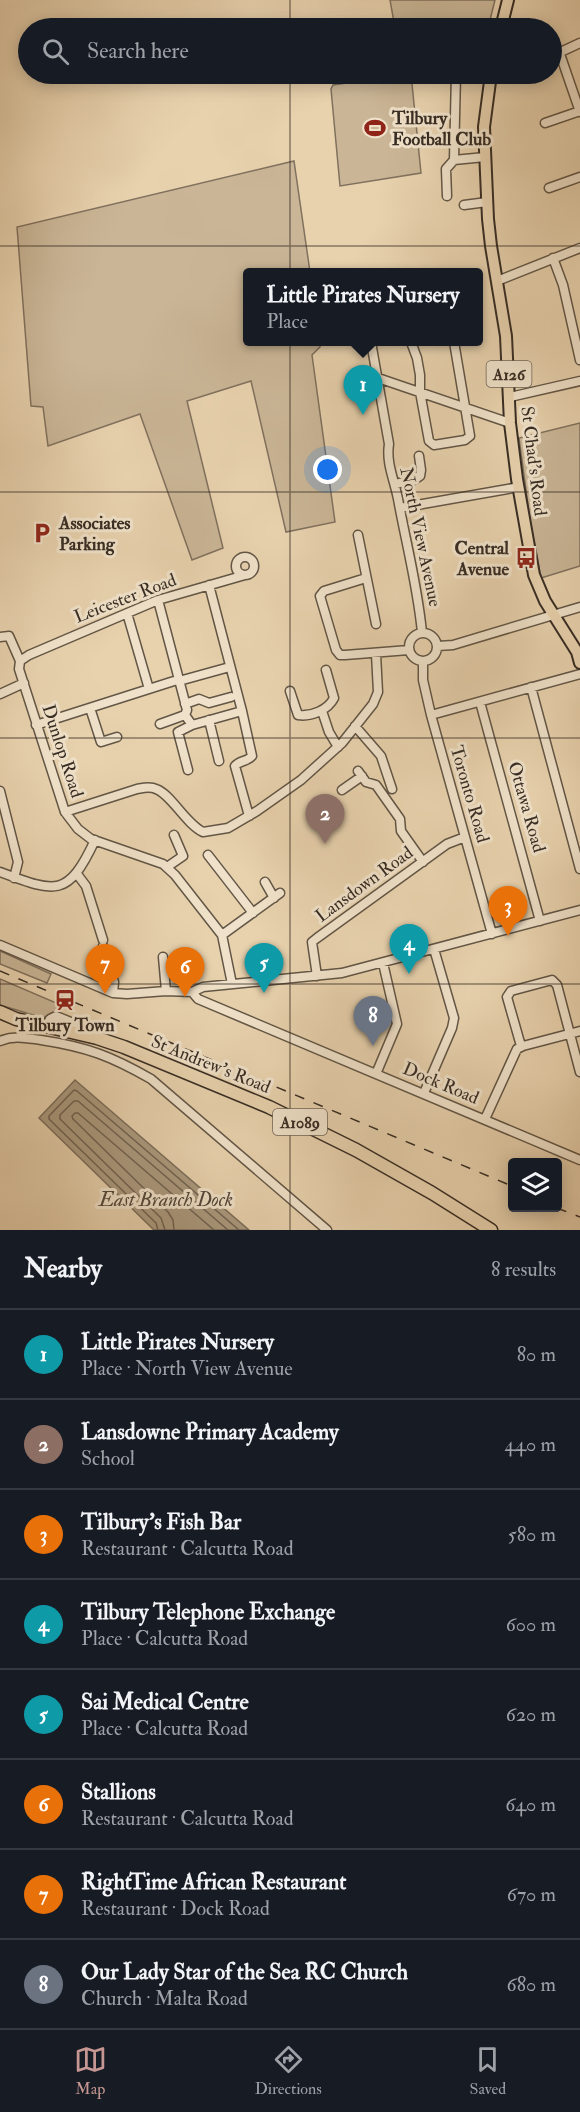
<!DOCTYPE html>
<meta charset="utf-8">
<style>
body{margin:0;font-family:"IM FELL Double Pica",serif;background:#242831;color:#f1f3f6}
.controls{position:absolute;right:18px;bottom:18px;display:grid;overflow:hidden;border-radius:6px;box-shadow:0 3px 15px #0003}
.controls button{width:54px;height:54px;display:grid;place-items:center;padding:0;border:0;border-bottom:2px solid #363941;background:#171b24;color:#f1f3f6;font:30px sans-serif}
.you{position:absolute;left:328px;top:470px;width:21px;height:21px;margin:-15px;border:4px solid #fff;border-radius:50%;background:#1a73e8;box-shadow:0 0 0 9px #1a73e833}
.badge{display:grid;place-items:center;width:39px;height:39px;border-radius:50%;background:#c59692;color:#fff;font-size:20px;font-weight:700}
.pin{position:absolute;translate:-50% -50px;filter:drop-shadow(0 2px 3px #0008)}
.pin::after{content:'';position:absolute;top:32px;width:21px;height:18px;background:inherit;clip-path:polygon(0 0,100% 0,50% 100%)}
.popup{position:absolute;left:243px;top:268px;width:240px;height:78px;box-sizing:border-box;display:grid;place-content:center;border-radius:6px;background:#171b24;filter:drop-shadow(0 2px 4px #0005);font-size:20px;white-space:nowrap;color:#9ea1a6}
.popup b{font-size:22px;color:#f1f3f6}
.popup::after{content:'';position:absolute;left:50%;top:100%;margin-left:-12px;border:12px solid transparent;border-top-color:#171b24}
.list{margin:0;padding:0;list-style:none}
h2{display:flex;justify-content:space-between;align-items:center;height:78px;margin:0;padding:0 24px;font-size:26px}
h2 small{font-size:20px;font-weight:400;color:#9ea1a6}
.list li{display:grid;grid-template-columns:39px 1fr auto;gap:18px;align-items:center;box-sizing:border-box;height:90px;padding:0 24px;border-top:2px solid #363941}
.list b{display:block;font-size:22px;white-space:nowrap}
.list p{margin:0;font-size:20px;white-space:nowrap;color:#9ea1a6}
.list em{font-size:20px;font-style:normal;color:#9ea1a6}
.icon{flex:none;width:33px;height:33px;fill:none;stroke:currentColor;stroke-width:2;stroke-linecap:round;stroke-linejoin:round}
.map{position:relative;flex:none;width:580px;height:1230px;overflow:hidden}
.search{position:absolute;background:#171b24;box-shadow:0 3px 15px #0003;left:18px;right:18px;top:18px;height:66px;display:flex;align-items:center;gap:15px;box-sizing:border-box;padding:0 21px;border-radius:33px;color:#9ea1a6;font-size:22px}
.sheet{height:798px;background:#171b24}
nav{display:flex;justify-content:space-around;align-items:center;box-sizing:border-box;height:84px;border-top:2px solid #363941;background:#171b24;font-size:16px;color:#9ea1a6}
nav a{display:grid;justify-items:center;gap:3px}
nav .on{color:#c59692}
.map>svg:first-child{display:block}
.green{fill:#cab697;stroke:#80715e;stroke-width:1.5}
.water{fill:#ab9a7f;stroke:#7c6e5b;stroke-width:1.5}
.lines{fill:none;stroke-linecap:round;stroke-linejoin:round}
.shore{stroke:#706352;stroke-width:1.5}
.minor-casing{stroke:#625646;stroke-width:11}
.major-casing{stroke:#362c24;stroke-width:14}
.highway-casing{stroke:#362c24;stroke-width:15}
.minor{stroke:#f0e2ca;stroke-width:8}
.major{stroke:#e8d2ae;stroke-width:10}
.highway{stroke:#e8d2ae;stroke-width:12}
.rail{stroke:#362c24;stroke-width:1.5;stroke-dasharray:10 10;stroke-linecap:butt}
.grid{fill:none;stroke:#362c24;stroke-width:1.5;stroke-opacity:0.55}
.labels{text-anchor:middle;stroke-width:6;stroke-linejoin:round;paint-order:stroke}
.shield{fill:#f0e2ca;stroke:#6e6356;stroke-width:1.5}
.shield-label{font-size:16px;font-weight:bold;fill:#362c24}
.poi-label{font-size:18px;font-weight:bold;fill:#362c24;stroke:#f0e2ca;text-anchor:start}
.street-label{font-size:18px;fill:#362c24;stroke:#f0e2ca}
.water-label{font-size:20px;font-style:italic;fill:#53483b;stroke:#f0e2ca}
</style>
<div class="map">
<svg width="580" height="1230" viewBox="0 0 580 1230">
<rect width="100%" height="100%" fill="#e8d2ae"/>
<filter id="stains"><feTurbulence type="fractalNoise" baseFrequency=".00333" numOctaves="4"/><feColorMatrix values="0 0 0 0 .2 0 0 0 0 .09 0 0 0 0 .02 0 0 0 .5 -.17"/></filter>
<radialGradient id="worn" r=".72"><stop offset=".6" stop-color="#630" stop-opacity="0"/><stop offset="1" stop-color="#630" stop-opacity=".3"/></radialGradient>
<path class="green" d="M 390,0 L 495,0 L 488,28 L 395,28 Z
M 411,74 L 421,173 L 340,186 L 331,89 L 333,85 Z
M 294,161 L 310,272 L 248,272 L 248,342 L 320,342 L 320,347 L 312,355 L 335,522 L 286,532 L 251,381 L 187,401 L 223,548 L 192,560 L 140,414 L 48,446 L 43,407 L 31,406 L 17,227 Z
M 580,423 L 580,566 L 541,578 L 530,520 L 519,438 Z
M 0,951 L 51,974 L 47,983 L 0,964 Z
M 0,979 L 61,1005 L 58,1010 L 43,1018 L 0,1005 Z"/>
<path class="water" d="M 75,1080 L 249,1230 L 154,1230 L 39,1118 Z"/>
<g class="lines">
<path class="shore" d="M 158,1230 L 156,1223 L 49,1119 L 49,1116 L 74,1090 L 77,1091 L 239,1230
M 165,1230 L 161,1218 L 60,1119 L 60,1115 L 74,1101 L 78,1101 L 228,1230
M 174,1230 L 173,1220 L 168,1212 L 73,1119 L 72,1116 L 75,1113 L 78,1113 L 214,1230"/>
<defs>
<path id="minor" d="M 560,54 L 580,112
M 552,56 L 580,43
M 545,123 L 580,111
M 454,160 L 456,74
M 549,188 L 580,177
M 447,196 L 446,169 L 454,160 L 485,157
M 464,205 L 487,202
M 553,258 L 563,285 L 580,360
M 497,281 L 580,248
M 371,342 L 389,444 C 386,463 394,479 398,499 C 406,543 418,588 422,633
M 411,342 L 417,358 L 420,375 L 420,392 L 429,441 L 434,445 L 465,440 L 470,436 L 454,342
M 378,378 L 510,423
M 510,397 L 580,381
M 395,484 L 414,480 L 420,476 L 421,470 L 419,456
M 400,508 L 519,487
M 358,535 L 376,624
M236 566a9 9 0 1 1 18 0a9 9 0 1 1-18 0Z
M 366,578 L 324,591 L 320,596 L 336,650 L 340,655 L 345,655 L 409,650
M 209,585 L 242,711 L 252,756 C 247,762 240,760 235,766 L 249,816
M 158,600 L 187,710 L 185,715 L 160,724
M 127,613 L 149,689
M409 647a14 14 0 1 1 28 0a14 14 0 1 1-28 0Z
M 0,637 L 9,636 L 20,661
M 438,646 L 453,645 L 580,607
M 20,661 L 19,669 L 65,812 L 78,829 L 91,839 L 163,864 L 175,875 L 222,935 L 232,984
M 20,661 L 29,655 L 158,600 L 245,575
M 423,661 L 423,680 L 431,715 L 492,934
M 179,681 L 226,668
M 531,687 L 580,869
M 290,691 L 298,715 C 311,717 328,710 334,698 L 326,670
M 0,694 L 24,683
M 480,702 L 540,921
M 185,704 L 199,699 L 209,703 L 231,697
M 90,708 L 101,742 L 117,737
M 322,711 L 329,732 L 338,747
M 185,715 L 192,725 L 242,711
M 431,715 L 580,674
M 209,720 L 219,761
M 36,725 L 174,681
M 355,726 L 381,756 L 392,789
M 188,770 L 178,732 L 192,725
M 358,771 L 366,782 L 376,785 L 400,819 L 401,831 L 423,862
M 342,790 L 362,776
M 0,791 L 18,862 L 14,878
M 65,812 L 137,789 C 143,788 150,786 156,789 C 171,794 185,823 203,832 L 228,828 L 257,811 L 301,780 L 342,743 L 373,704 L 378,692 L 376,654
M 208,855 L 253,913
M 167,867 L 183,856 L 174,835
M 0,872 C 56,893 68,898 95,840
M 77,874 L 86,886 L 103,940
M 265,882 L 274,898
M 222,935 L 280,893
M 0,945 L 113,993 L 127,994 L 166,991 L 192,992 L 203,987 L 342,973 L 580,910
M 103,946 L 114,982 L 113,993
M 163,957 L 166,991
M 317,976 L 312,942 L 317,938 L 447,844 L 465,837
M 192,992 L 198,999 L 580,1160
M 46,1026 L 50,1019 L 56,1016 L 93,1031 L 98,1035 L 97,1038
M 0,1041 C 14,1035 26,1038 41,1040 C 87,1047 111,1056 151,1079 L 327,1230
M 521,1046 L 507,997 L 511,991 L 552,980 L 557,985 L 580,1072
M 376,1074 L 397,1024 L 383,963
M 424,1093 L 452,1028 L 454,1018 L 434,949
M 485,1119 L 517,1049 L 523,1046 L 580,1031"/>
<path id="major" d="M 501,28 L 508,0
M 491,74 L 484,127 L 488,219 L 491,246 L 506,336 L 510,423 L 517,479 L 534,575 L 545,601 L 577,652 L 580,663"/>
<path id="highway" d="M 0,1012 L 16,1019 L 97,1038 L 124,1047 L 269,1107 L 356,1150 L 432,1193 L 491,1230"/>
</defs>
<use href="#minor" class="minor-casing"/>
<use href="#major" class="major-casing"/>
<use href="#highway" class="highway-casing"/>
<use href="#minor" class="minor"/>
<use href="#major" class="major"/>
<use href="#highway" class="highway"/>
<path class="rail" d="M 0,971 L 512,1186
M 557,1208 L 580,1217"/>
</g>
<path class="grid" d="M 290,0 L 290,28M 290,74 L 290,1230M 0,246 L 580,246M 0,492 L 580,492M 0,738 L 580,738M 0,984 L 580,984"/>
<defs>
<symbol id="stadium-bare" viewBox="-9 -9 18 18"><path d="M0-5a6.5 5 0 1 0 0 10a6.5 5 0 1 0 0-10ZM-3.5-1.8h7v3.6h-7Z" fill="#8f2418" stroke="#f0e2ca" stroke-width="2.5" paint-order="stroke"/></symbol>
<symbol id="parking-bare" viewBox="-9 -9 18 18"><path d="M-3.5-5.5H1a3.5 3.5 0 0 1 0 7H-1V5.5H-3.5ZM-1-3.4V-.6H.8a1.4 1.4 0 0 0 0-2.8Z" fill="#8f2418" stroke="#f0e2ca" stroke-width="2.5" paint-order="stroke"/></symbol>
<symbol id="bus-bare" viewBox="-9 -9 18 18"><path d="M-5-6H5V4H4V6H2V4H-2V6H-4V4H-5ZM-3.5-4V0h7V-4ZM-3.5 1.2v1.5H-2V1.2ZM2 1.2v1.5H3.5V1.2Z" fill="#8f2418" stroke="#f0e2ca" stroke-width="2.5" paint-order="stroke"/></symbol>
<symbol id="station-bare" viewBox="-9 -9 18 18"><path d="M-3-6H3Q5-6 5-4V2Q5 4 3 4L4.5 6H3L1.5 4h-3L-3 6H-4.5L-3 4Q-5 4-5 2V-4Q-5-6-3-6ZM-3.5-4v3h7v-3ZM-3.5 1v1.5H-2V1ZM2 1v1.5H3.5V1Z" fill="#8f2418" stroke="#f0e2ca" stroke-width="2.5" paint-order="stroke"/></symbol>
</defs>
<g fill-rule="evenodd">
<use href="#stadium-bare" x="360" y="113" width="30" height="30"/>
<use href="#parking-bare" x="27" y="518" width="30" height="30"/>
<use href="#bus-bare" x="511" y="543" width="30" height="30"/>
<use href="#station-bare" x="50" y="985" width="30" height="30"/>
</g>
<g class="labels">
<g class="shield">
<rect x="486.5" y="361" width="45" height="26" rx="4.5"/>
<rect x="273" y="1109" width="54" height="26" rx="4.5"/>
</g>
<g class="shield-label">
<text x="509" y="380">A126</text>
<text x="300" y="1128">A1089</text>
</g>
<g class="poi-label">
<text x="392" y="124">Tilbury<tspan x="392" dy="21">Football Club</tspan></text>
<text x="59" y="529">Associates<tspan x="59" dy="21">Parking</tspan></text>
<text x="509" y="554" text-anchor="end">Central<tspan x="509" dy="21">Avenue</tspan></text>
<text x="65" y="1031" text-anchor="middle">Tilbury Town</text>
</g>
<g class="street-label">
<text transform="translate(534 461) rotate(83)" y="6">St Chad's Road</text>
<text transform="translate(421 537) rotate(78)" y="6">North View Avenue</text>
<text transform="translate(125 598) rotate(-21)" y="6">Leicester Road</text>
<text transform="translate(63 751) rotate(72)" y="6">Dunlop Road</text>
<text transform="translate(470 794) rotate(74)" y="6">Toronto Road</text>
<text transform="translate(527 807) rotate(74)" y="6">Ottawa Road</text>
<text transform="translate(364 884) rotate(-36)" y="6">Lansdown Road</text>
<text transform="translate(211 1064) rotate(22)" y="6">St Andrew's Road</text>
<text transform="translate(441 1083) rotate(23)" y="6">Dock Road</text>
</g>
<g class="water-label">
<text x="166" y="1206">East Branch Dock</text>
</g>
</g>
<rect width="100%" height="100%" filter="url(#stains)"/>
<rect width="100%" height="100%" fill="url(#worn)"/>
</svg>
<div class="controls">
<button><svg class="icon" aria-label="layers" viewBox="0 0 24 24"><path d="M12 4l9 5-9 5-9-5zM3 14l9 5 9-5"/></svg></button>
</div>
<div class="you"></div>
<div class="pin badge" style="left:363px;top:415px;background:#0f9aa8">1</div>
<div class="popup"><b>Little Pirates Nursery</b>Place</div>
<div class="pin badge" style="left:325px;top:844px;background:#8d6e63">2</div>
<div class="pin badge" style="left:508px;top:936px;background:#e8710a">3</div>
<div class="pin badge" style="left:409px;top:974px;background:#0f9aa8">4</div>
<div class="pin badge" style="left:264px;top:993px;background:#0f9aa8">5</div>
<div class="pin badge" style="left:185px;top:997px;background:#e8710a">6</div>
<div class="pin badge" style="left:105px;top:994px;background:#e8710a">7</div>
<div class="pin badge" style="left:373px;top:1046px;background:#6b7280">8</div>
<div class="search"><svg class="icon" aria-label="search" viewBox="0 0 24 24"><circle cx="10" cy="10" r="6"/><path d="M15 15l6 6"/></svg>Search here</div>
</div>
<section class="sheet">
<h2>Nearby<small>8 results</small></h2>
<ul class="list">
<li><span class="badge" style="background:#0f9aa8">1</span><div><b>Little Pirates Nursery</b><p>Place · North View Avenue</p></div><em>80 m</em></li>
<li><span class="badge" style="background:#8d6e63">2</span><div><b>Lansdowne Primary Academy</b><p>School</p></div><em>440 m</em></li>
<li><span class="badge" style="background:#e8710a">3</span><div><b>Tilbury's Fish Bar</b><p>Restaurant · Calcutta Road</p></div><em>580 m</em></li>
<li><span class="badge" style="background:#0f9aa8">4</span><div><b>Tilbury Telephone Exchange</b><p>Place · Calcutta Road</p></div><em>600 m</em></li>
<li><span class="badge" style="background:#0f9aa8">5</span><div><b>Sai Medical Centre</b><p>Place · Calcutta Road</p></div><em>620 m</em></li>
<li><span class="badge" style="background:#e8710a">6</span><div><b>Stallions</b><p>Restaurant · Calcutta Road</p></div><em>640 m</em></li>
<li><span class="badge" style="background:#e8710a">7</span><div><b>RightTime African Restaurant</b><p>Restaurant · Dock Road</p></div><em>670 m</em></li>
<li><span class="badge" style="background:#6b7280">8</span><div><b>Our Lady Star of the Sea RC Church</b><p>Church · Malta Road</p></div><em>680 m</em></li>
</ul>
</section>
<nav>
<a class="on"><svg class="icon" aria-label="map" viewBox="0 0 24 24"><path d="M3 6l6-2 6 2 6-2v14l-6 2-6-2-6 2zM9 4v14M15 6v14"/></svg>Map</a>
<a><svg class="icon" aria-label="directions" viewBox="0 0 24 24"><path d="M12 3l9 9-9 9-9-9zM9 14v-3h6M13 9l2 2-2 2"/></svg>Directions</a>
<a><svg class="icon" aria-label="saved" viewBox="0 0 24 24"><path d="M7 4h10v16l-5-4-5 4z"/></svg>Saved</a>
</nav>
